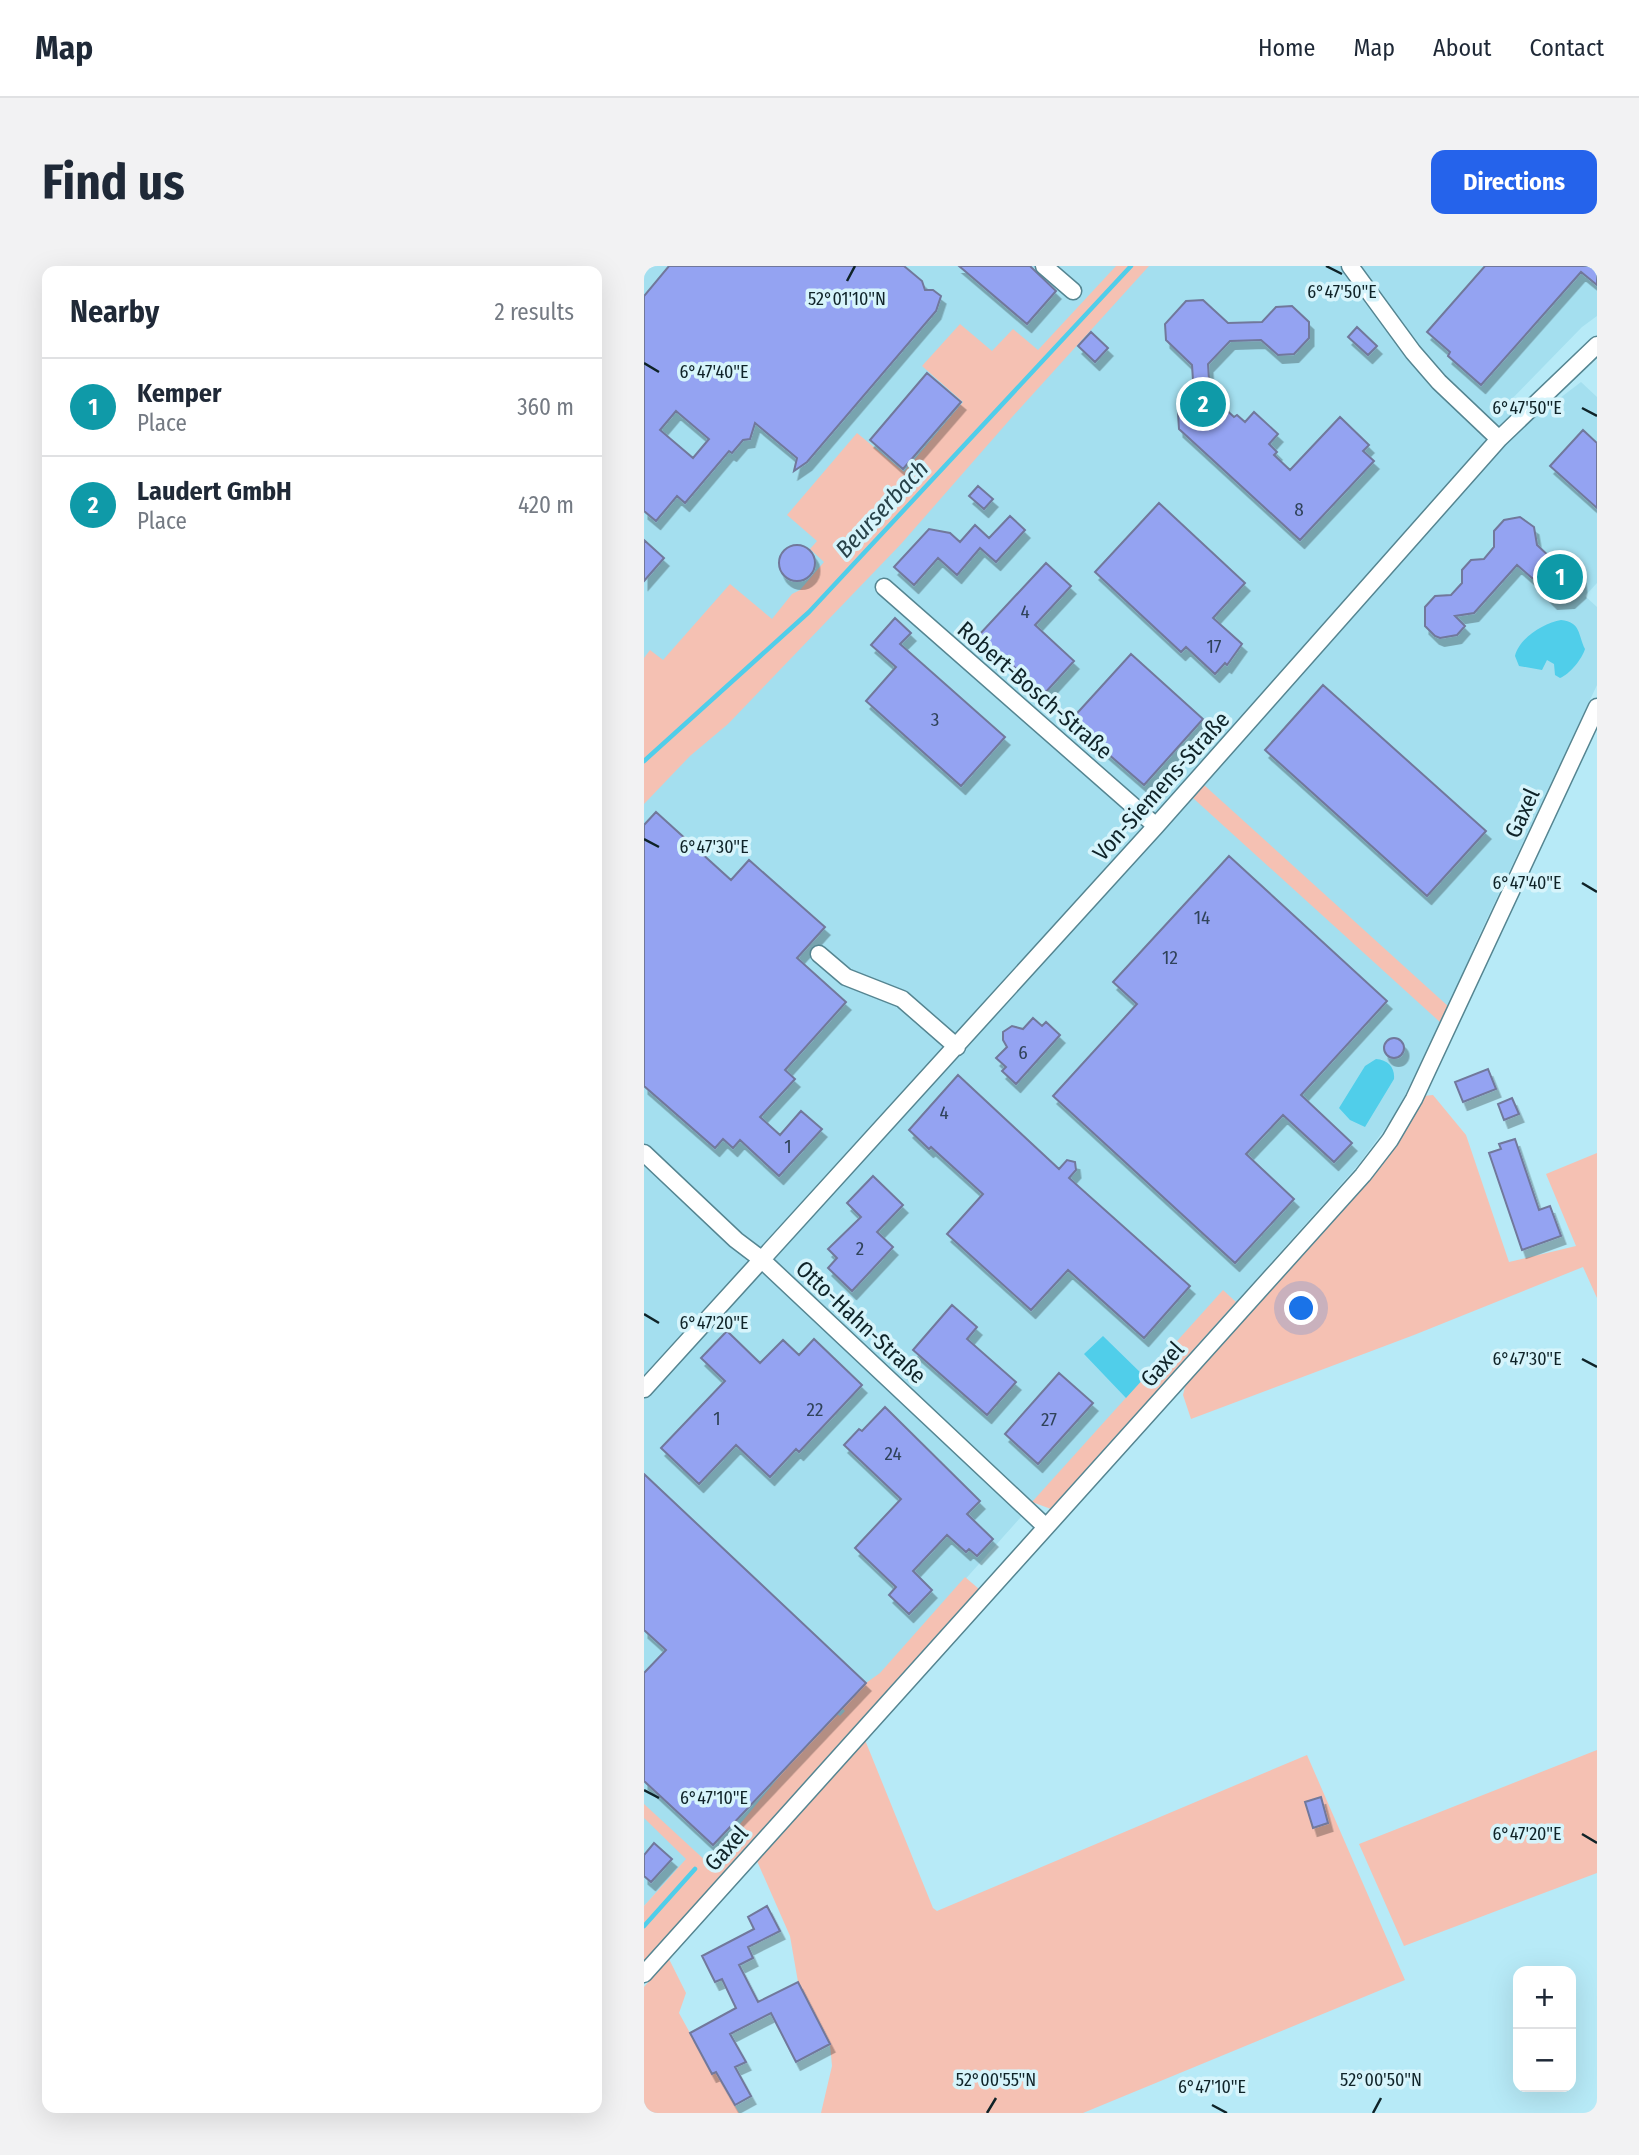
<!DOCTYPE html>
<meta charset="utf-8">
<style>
body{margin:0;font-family:"Fira Sans Condensed",sans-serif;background:#f2f2f3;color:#1f2937}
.controls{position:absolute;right:21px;bottom:21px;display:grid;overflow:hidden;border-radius:14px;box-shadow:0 7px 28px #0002}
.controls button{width:63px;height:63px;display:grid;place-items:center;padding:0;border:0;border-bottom:2px solid #e0e1e3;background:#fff;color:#1f2937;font:35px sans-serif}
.you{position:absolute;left:658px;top:1043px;width:24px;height:24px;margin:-18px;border:5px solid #fff;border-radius:50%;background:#1a73e8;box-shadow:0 0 0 10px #1a73e833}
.badge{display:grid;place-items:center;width:46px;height:46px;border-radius:50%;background:#2563eb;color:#fff;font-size:23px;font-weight:700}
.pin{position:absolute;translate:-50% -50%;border:4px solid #fff;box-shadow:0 2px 7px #0006}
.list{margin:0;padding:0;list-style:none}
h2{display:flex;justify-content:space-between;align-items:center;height:91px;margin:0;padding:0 28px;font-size:30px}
h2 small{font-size:23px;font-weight:400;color:#747a83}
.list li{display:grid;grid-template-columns:46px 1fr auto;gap:21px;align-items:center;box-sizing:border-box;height:98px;padding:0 28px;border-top:2px solid #e0e1e3}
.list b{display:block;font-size:26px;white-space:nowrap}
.list p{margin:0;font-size:23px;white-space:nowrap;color:#747a83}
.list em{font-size:23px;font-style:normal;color:#747a83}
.map{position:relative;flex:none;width:953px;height:1847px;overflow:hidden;border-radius:14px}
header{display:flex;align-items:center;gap:42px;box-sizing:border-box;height:98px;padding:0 35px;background:#fff;border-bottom:2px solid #e0e1e3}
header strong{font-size:33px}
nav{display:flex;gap:38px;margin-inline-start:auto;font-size:24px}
.intro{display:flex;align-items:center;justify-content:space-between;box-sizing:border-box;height:168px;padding:0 42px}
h1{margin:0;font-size:49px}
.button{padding:18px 32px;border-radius:14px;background:#2563eb;color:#fff;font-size:24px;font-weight:700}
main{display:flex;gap:42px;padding:0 42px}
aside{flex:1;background:#fff;border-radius:14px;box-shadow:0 7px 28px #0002}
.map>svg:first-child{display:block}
.built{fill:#a4dfef}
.green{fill:#f5c1b3}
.water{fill:#50ceea}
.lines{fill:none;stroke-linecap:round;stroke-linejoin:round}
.stream{stroke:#50ceea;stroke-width:4.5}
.building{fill:#94a3f2;stroke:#71789b;stroke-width:2;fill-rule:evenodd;filter:url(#shadow)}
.minor-casing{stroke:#558591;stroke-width:19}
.minor{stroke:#fff;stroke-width:16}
.ticks{fill:none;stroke:#0f2328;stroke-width:2.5}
.labels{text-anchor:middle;stroke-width:7;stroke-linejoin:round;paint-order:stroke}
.number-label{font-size:19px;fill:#30435a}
.street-label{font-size:23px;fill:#0f2328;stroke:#d6f4fb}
.water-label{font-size:24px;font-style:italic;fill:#274249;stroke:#d6f4fb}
.ticks-label{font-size:18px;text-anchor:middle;fill:#0f2328;stroke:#d6f4fb;stroke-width:7;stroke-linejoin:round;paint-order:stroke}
</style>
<header>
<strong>Map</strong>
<nav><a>Home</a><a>Map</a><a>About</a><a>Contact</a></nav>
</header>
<div class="intro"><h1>Find us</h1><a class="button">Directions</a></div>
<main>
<aside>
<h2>Nearby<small>2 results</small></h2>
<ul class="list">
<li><span class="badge" style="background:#0f9aa8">1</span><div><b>Kemper</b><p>Place</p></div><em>360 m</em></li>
<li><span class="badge" style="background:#0f9aa8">2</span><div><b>Laudert GmbH</b><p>Place</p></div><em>420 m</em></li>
</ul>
</aside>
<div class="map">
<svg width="953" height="1847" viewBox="0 0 953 1847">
<defs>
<filter id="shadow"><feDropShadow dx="4.5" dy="8" stdDeviation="0" flood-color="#0004"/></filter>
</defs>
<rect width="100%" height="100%" fill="#b7eaf7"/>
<path class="built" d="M 0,0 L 953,0 L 953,50 L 938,61 L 859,142 L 882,158 L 937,116 L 953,131 L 953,317 L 941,330 L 953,341 L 953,419 L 833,674 L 805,741 L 751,849 L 715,898 L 592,1036 L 579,1025 L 233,1412 L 64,1597 L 50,1585 L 0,1640 Z"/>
<path class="green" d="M 472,0 L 505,0 L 369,150 L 257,278 L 84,458 L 46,490 L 0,538 L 0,392 L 6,384 L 19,394 L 86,318 L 128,353 L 148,328 L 156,324 L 180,296 L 166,283 L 173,275 L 143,249 L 213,167 L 260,206 L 319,136 L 278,100 L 316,58 L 348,85 L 369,63 L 394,84 Z
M 560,519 L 805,741 L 797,757 L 549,532 Z
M 789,829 L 822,869 L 865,996 L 932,980 L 902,908 L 953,887 L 953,1032 L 939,1001 L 770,1069 L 547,1153 L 539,1129 L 543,1113 L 753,880 L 779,830 Z
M 579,1024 L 592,1036 L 407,1243 L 388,1236 Z
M 321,1311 L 335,1323 L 0,1700 L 0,1640 L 42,1593 L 0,1552 L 0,1538 L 64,1597 L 144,1500 L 193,1448 L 196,1450 L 201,1445 L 198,1442 L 222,1417 L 236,1407 Z
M 221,1474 L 289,1642 L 293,1645 L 663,1489 L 761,1714 L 439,1847 L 177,1847 L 188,1800 L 186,1778 L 154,1716 L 146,1670 L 113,1595 Z
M 953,1484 L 953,1607 L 760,1680 L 715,1578 Z
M 25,1693 L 42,1727 L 35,1747 L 68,1807 L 72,1806 L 95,1847 L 0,1847 L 0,1721 Z"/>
<path class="water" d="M 917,354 C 937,356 934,369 941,383 C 938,393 926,408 916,412 L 911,409 L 910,398 L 903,394 L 898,404 L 875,400 L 871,390 C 875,372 900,357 917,354 Z
M 732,793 C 744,794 751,801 750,813 L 721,861 L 706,854 L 695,842 L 721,800 Z
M 459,1070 L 501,1111 L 482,1132 L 440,1088 Z"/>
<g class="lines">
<path class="stream" d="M 0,495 L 165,346 L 487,0
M 0,1660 L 51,1603"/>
</g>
<path class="building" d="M 25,0 L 260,0 L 278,15 L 281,24 L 289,24 L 297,30 L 292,45 L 163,196 L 150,205 L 153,192 L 111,157 L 106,173 L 99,174 L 88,187 L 85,185 L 41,237 L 33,230 L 12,255 L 0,245 L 0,30 ZM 32,145 L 65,173 L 49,192 L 16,164 Z
M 315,0 L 386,0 L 412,25 L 383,58 Z
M 841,0 L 953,0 L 953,19 L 937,6 L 837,119 L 804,90 L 806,86 L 783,66 Z
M 559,34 L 584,57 L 618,56 L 632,41 L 648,40 L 665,56 L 665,72 L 650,88 L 634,89 L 617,74 L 586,75 L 564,98 L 566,129 L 590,151 L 593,149 L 601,156 L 610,146 L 634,168 L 625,178 L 633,186 L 630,189 L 646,204 L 696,151 L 725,179 L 719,185 L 730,195 L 656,274 L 535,163 L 534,147 L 550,130 L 548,99 L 522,74 L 521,58 L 542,35 Z
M 713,61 L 733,80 L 724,89 L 704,71 Z
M 447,66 L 464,82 L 451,96 L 434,80 Z
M 283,107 L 317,136 L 259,203 L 226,174 Z
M 939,164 L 953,177 L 953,242 L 906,200 Z
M 334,220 L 349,233 L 340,243 L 325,230 Z
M 515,237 L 601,317 L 569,352 L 598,378 L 583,399 L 581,397 L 571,408 L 542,381 L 537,386 L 451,306 Z
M 366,250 L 381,264 L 352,296 L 336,282 L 313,309 L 294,292 L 270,319 L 250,301 L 285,263 L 306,267 L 316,276 L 331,259 L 345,272 Z
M 876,251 L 890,261 L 893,279 L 908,293 L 924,293 L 936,302 L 938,318 L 937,324 L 926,334 L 909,335 L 897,323 L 894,312 L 888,312 L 873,299 L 830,347 L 811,350 L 821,360 L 813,369 L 796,372 L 791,370 L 781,360 L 781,341 L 791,330 L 807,329 L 818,317 L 818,304 L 827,294 L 840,293 L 850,281 L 850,265 L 860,254 Z
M 0,274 L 20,292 L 0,315 Z
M135 297a18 18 0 1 1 36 0a18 18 0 1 1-36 0Z
M 402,297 L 427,320 L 391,359 L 430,395 L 400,428 L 335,369 Z
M 251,352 L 267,367 L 256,378 L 361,471 L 317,520 L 222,435 L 252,401 L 227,379 Z
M 487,388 L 559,453 L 500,519 L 426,455 Z
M 679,419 L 842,565 L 783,630 L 621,484 Z
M 12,546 L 87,614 L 105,594 L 181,661 L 153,692 L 202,736 L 141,804 L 151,813 L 116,851 L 136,869 L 157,845 L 178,863 L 135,910 L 96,874 L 89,882 L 79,873 L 71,882 L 0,820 L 0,559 Z
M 585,590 L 743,735 L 657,829 L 708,877 L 690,896 L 639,849 L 602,888 L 650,933 L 591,997 L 409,830 L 493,738 L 469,716 Z
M 389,752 L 398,760 L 402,756 L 416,769 L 372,818 L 358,805 L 362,801 L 352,792 L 363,781 L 359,774 L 359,766 L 368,760 L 379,763 Z
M740 782a10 10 0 1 1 20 0a10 10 0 1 1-20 0Z
M 844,803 L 852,823 L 819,836 L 811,816 Z
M 314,809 L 415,903 L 423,894 L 431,896 L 432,904 L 425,912 L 546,1020 L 500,1072 L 424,1004 L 387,1044 L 303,968 L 339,928 L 287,881 L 285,883 L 265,864 Z
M 868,832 L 875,848 L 860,854 L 854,838 Z
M 871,873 L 895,944 L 906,940 L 917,970 L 878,984 L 845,887 L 857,883 L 855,878 Z
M 229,910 L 259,939 L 233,966 L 249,981 L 208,1025 L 184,1002 L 193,992 L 184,983 L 217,951 L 203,937 Z
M 308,1039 L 333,1061 L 323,1073 L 372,1116 L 343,1149 L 269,1084 Z
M 83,1065 L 116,1097 L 139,1074 L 155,1089 L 170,1073 L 218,1119 L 155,1186 L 152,1183 L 126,1211 L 92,1179 L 55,1218 L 17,1182 L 81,1115 L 57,1092 Z
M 415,1107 L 449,1137 L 394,1198 L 361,1168 Z
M 241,1141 L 336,1235 L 323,1248 L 349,1273 L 333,1290 L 325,1283 L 322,1286 L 303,1269 L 269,1305 L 288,1324 L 265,1348 L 245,1329 L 252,1321 L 211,1282 L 257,1233 L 200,1179 L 215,1163 L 218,1165 Z
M 0,1208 L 222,1417 L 69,1579 L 0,1515 L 0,1407 L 22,1384 L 0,1364 Z
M 677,1531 L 684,1557 L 669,1562 L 661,1536 Z
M 10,1577 L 28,1593 L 7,1616 L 0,1610 L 0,1589 Z
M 123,1640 L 136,1665 L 104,1681 L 109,1692 L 95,1699 L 114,1736 L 154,1716 L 186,1778 L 152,1796 L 127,1747 L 86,1768 L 102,1796 L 91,1801 L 107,1830 L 91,1839 L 72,1806 L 68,1808 L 46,1767 L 92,1742 L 78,1713 L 71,1716 L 58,1690 L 110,1663 L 104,1651 Z"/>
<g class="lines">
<defs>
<path id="minor" d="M 400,0 L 429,25
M 706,0 L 769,86 L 795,116 L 855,173
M 240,321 L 512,560
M 175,688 L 202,711 L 258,733 L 313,781
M 0,887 L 92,974 L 117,993 L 402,1261
M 0,1123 L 512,560 L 855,173 L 953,79
M 0,1708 L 719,909 L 746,874 L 770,833 L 953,441"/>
</defs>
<use href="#minor" class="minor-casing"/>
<use href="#minor" class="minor"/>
</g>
<path class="ticks" d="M 682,0 L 698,8M 203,15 L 211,0M 0,97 L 15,106M 938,142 L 953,150M 0,573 L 15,581M 938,617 L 953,626M 0,1048 L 15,1057M 938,1093 L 953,1101M 0,1524 L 15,1532M 938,1568 L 953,1577M 568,1839 L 583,1847M 343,1847 L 352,1832M 729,1847 L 737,1832"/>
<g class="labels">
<g class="number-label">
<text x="655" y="250">8</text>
<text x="381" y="352">4</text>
<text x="570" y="387">17</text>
<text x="291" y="460">3</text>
<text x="558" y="658">14</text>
<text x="526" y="698">12</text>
<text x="379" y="793">6</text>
<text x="300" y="853">4</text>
<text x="144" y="887">1</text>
<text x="216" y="989">2</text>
<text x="171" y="1150">22</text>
<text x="73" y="1159">1</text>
<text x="405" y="1160">27</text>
<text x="249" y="1194">24</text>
</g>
<g class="street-label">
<text transform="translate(391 424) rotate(41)" y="8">Robert-Bosch-Straße</text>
<text transform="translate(517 520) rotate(-48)" y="8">Von-Siemens-Straße</text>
<text transform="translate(878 547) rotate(-65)" y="8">Gaxel</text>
<text transform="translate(217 1056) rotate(43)" y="8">Otto-Hahn-Straße</text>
<text transform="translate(518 1098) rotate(-48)" y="8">Gaxel</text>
<text transform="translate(82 1582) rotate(-48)" y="8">Gaxel</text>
</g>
<g class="water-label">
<text transform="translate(238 243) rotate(-47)" y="8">Beurserbach</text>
</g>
</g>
<g class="ticks-label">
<text x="698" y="32">6°47'50"E</text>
<text x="203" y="39">52°01'10"N</text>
<text x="70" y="112">6°47'40"E</text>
<text x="883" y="148">6°47'50"E</text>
<text x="70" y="587">6°47'30"E</text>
<text x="883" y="623">6°47'40"E</text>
<text x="70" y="1063">6°47'20"E</text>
<text x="883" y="1099">6°47'30"E</text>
<text x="70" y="1538">6°47'10"E</text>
<text x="883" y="1574">6°47'20"E</text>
<text x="352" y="1820">52°00'55"N</text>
<text x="737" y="1820">52°00'50"N</text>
<text x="568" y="1827">6°47'10"E</text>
</g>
</svg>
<div class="controls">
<button>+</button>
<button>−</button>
</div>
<div class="you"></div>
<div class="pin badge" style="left:916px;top:311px;background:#0f9aa8">1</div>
<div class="pin badge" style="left:559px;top:138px;background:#0f9aa8">2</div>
</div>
</main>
